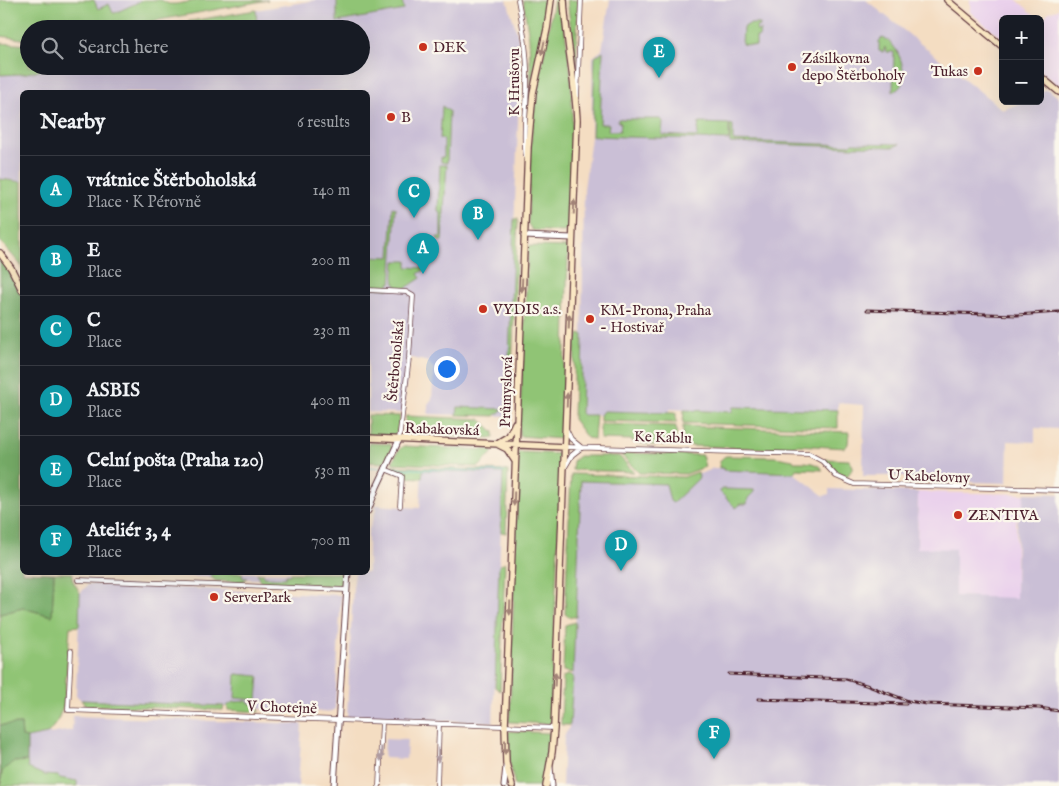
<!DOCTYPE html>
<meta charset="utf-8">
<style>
body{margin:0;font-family:"IM FELL English",serif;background:#242831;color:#f1f3f6}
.controls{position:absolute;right:15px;top:15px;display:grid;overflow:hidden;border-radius:8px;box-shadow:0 5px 20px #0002}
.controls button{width:45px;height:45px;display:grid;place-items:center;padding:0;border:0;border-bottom:1px solid #363941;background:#171b24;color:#f1f3f6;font:25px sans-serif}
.you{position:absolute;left:446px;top:368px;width:18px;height:18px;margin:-12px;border:4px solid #fff;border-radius:50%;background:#1a73e8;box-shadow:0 0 0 8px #1a73e833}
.badge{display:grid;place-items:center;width:32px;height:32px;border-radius:50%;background:#c8321e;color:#fff;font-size:16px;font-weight:700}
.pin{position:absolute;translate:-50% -41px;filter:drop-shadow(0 1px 2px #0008)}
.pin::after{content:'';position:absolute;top:26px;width:18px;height:15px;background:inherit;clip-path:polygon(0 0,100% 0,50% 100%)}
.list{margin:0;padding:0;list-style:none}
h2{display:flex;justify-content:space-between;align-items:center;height:65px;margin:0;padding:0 20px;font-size:21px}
h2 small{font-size:16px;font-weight:400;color:#9ea1a6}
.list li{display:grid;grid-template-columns:32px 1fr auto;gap:15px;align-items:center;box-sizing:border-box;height:70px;padding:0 20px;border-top:1px solid #363941}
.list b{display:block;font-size:19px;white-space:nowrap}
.list p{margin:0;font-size:16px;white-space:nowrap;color:#9ea1a6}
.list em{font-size:16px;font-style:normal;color:#9ea1a6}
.icon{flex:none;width:28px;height:28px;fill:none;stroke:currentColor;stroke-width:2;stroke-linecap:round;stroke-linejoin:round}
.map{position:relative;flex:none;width:1059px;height:786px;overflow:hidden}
.search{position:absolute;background:#171b24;box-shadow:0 5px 20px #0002;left:20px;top:20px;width:350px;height:55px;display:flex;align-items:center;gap:12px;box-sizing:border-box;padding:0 18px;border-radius:28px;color:#9ea1a6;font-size:19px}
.panel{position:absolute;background:#171b24;box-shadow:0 5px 20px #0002;left:20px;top:90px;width:350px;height:485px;border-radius:8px}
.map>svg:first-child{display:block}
.built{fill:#ead1ec}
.industrial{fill:#cabfd6}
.green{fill:#90c475;stroke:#6d7250}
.forest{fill:#74aa66;stroke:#5f6448}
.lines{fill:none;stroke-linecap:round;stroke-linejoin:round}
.stream{stroke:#59c4d4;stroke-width:1}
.minor-casing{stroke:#643c42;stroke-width:5.5}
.tertiary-casing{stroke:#643c42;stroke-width:7}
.secondary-casing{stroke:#643c42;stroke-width:8}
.minor{stroke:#fff;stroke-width:4}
.tertiary{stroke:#fff;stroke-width:5}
.secondary{stroke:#fae7c3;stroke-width:5.5}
.rail-casing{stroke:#4a1f2b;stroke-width:3}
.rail{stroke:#fbf7ec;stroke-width:1;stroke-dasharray:4;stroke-linecap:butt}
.oneway{fill:#a28377}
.oneway2{fill:#ae9aa0}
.poi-dot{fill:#c8321e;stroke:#fbf7ec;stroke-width:2}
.labels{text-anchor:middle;stroke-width:4.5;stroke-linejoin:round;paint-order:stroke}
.poi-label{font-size:15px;fill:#4a1f2b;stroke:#fbf7ec;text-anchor:start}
.street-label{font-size:15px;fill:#4a1f2b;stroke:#fbf7ec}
</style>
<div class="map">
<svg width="1059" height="786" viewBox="0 0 1059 786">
<rect width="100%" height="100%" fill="#fbf7ec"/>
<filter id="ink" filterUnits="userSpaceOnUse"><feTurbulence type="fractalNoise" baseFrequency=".02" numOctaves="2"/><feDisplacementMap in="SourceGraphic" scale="10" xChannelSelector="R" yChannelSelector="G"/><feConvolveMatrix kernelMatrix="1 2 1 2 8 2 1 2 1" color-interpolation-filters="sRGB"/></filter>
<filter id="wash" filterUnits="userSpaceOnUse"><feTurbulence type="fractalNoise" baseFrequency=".0096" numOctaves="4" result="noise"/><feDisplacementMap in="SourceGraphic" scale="20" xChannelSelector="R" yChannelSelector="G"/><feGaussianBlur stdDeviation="1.12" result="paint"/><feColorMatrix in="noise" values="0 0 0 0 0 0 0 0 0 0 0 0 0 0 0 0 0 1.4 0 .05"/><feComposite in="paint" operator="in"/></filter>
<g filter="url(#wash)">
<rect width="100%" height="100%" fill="#f4ddc2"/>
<path class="built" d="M 970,0 L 1017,0 L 1039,19 L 1003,19 L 1003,39 L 970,12 Z
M 1059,9 L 1059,86 L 1040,70 L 1040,20 L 1042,20 L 1049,12 Z
M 918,492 L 1025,494 L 1021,514 L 1016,522 L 1016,599 L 955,596 L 917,548 Z"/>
<path class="industrial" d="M 94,0 L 143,0 L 115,13 L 98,10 Z
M 316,0 L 337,0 L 337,22 L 404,10 L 402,0 L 507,0 L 518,36 L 520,70 L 507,416 L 428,414 L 428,404 L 432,399 L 434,369 L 428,362 L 413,358 L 409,358 L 403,413 L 368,412 L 368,92 L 22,92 L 22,182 L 0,179 L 0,75 L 21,74 L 66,66 L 361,66 L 361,29 L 250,29 L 257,28 L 256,10 Z
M 610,0 L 866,0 L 1003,110 L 1025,101 L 1040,101 L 1040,93 L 1044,90 L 1049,90 L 1059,98 L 1059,429 L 1035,428 L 1035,442 L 1008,441 L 1007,483 L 905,480 L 904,476 L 863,476 L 864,405 L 838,403 L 838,410 L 734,407 L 732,412 L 669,409 L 669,413 L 603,411 L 600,415 L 583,415 L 581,413 L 584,189 L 591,137 L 593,57 L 602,50 Z
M 713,468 L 725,468 L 725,470 L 794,473 L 824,496 L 829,494 L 829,489 L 918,492 L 917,548 L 955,549 L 955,596 L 1016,598 L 1017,522 L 1021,514 L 1025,493 L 1059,494 L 1059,786 L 562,786 L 564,737 L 570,725 L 581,481 L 667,484 L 670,500 L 673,503 L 699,474 L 708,471 Z
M 422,470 L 503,473 L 493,722 L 347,717 L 353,587 L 355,573 L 368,572 L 368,533 L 376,510 L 375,505 L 420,508 Z
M 79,572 L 302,573 L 301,582 L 257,579 Z
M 89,584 L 341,595 L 335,709 L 333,711 L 326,712 L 81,700 L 76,695 L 80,593 Z
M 73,716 L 302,724 L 298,786 L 77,786 L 77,781 L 60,778 L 58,776 L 45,776 L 27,768 L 27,738 L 72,730 Z
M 385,739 L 407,740 L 406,759 L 384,758 Z"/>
<path class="green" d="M 0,0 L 94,0 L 98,9 L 109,4 L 113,13 L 115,13 L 143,0 L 161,0 L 169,4 L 176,4 L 200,0 L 268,0 L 110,29 L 29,29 L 29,40 L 0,36 Z
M 337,0 L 402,0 L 404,10 L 337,22 Z
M 523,0 L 547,0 L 543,28 L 531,85 L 529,38 Z
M 554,0 L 562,0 C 563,26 569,51 571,77 C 574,127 571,177 569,227 L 563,232 L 532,230 L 528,224 L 530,152 L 534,108 Z
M 567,0 L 578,0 L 576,65 Z
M 256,10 L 257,28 L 144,29 Z
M 749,24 L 760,24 L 760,26 L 756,27 L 757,32 L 760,29 L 759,37 L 756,37 L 756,46 L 742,44 L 743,28 Z
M 882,38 C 901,42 913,88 893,91 L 894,52 L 886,52 L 885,47 L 883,52 L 879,51 L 879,41 Z
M 0,43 L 29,45 L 29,66 L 66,66 L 21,74 L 0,75 Z
M 603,51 L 600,124 L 609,124 L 608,131 L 620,131 L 621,123 L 618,122 L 618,119 L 661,119 L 663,122 L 662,135 L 697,137 L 699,123 L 729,124 L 729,140 L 592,136 L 595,57 Z
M 442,106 L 449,111 L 447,163 L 441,162 L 441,157 L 444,157 L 444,139 L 440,139 Z
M 730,124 L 733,125 L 733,141 L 851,145 L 853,143 L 900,144 L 893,147 L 855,146 L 854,147 L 730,143 Z
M 440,165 L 447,165 L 442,241 L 439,241 L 437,237 L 441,237 L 441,213 L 438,211 Z
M 0,179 L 22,182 L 22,270 L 20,264 L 0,241 Z
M 393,207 L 396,208 L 391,283 L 389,283 L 389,289 L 368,287 L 368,256 L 390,257 Z
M 514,219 L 518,219 L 510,417 L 507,416 Z
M 528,246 L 568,247 L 569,251 L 568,255 L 562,439 L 519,436 Z
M 395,261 L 407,261 L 407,267 L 424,268 L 424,270 L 418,274 L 421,278 L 406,288 L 397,288 C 392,281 395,269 395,261 Z
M 580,333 L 583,335 L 581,413 L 583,415 L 596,415 L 594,439 L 587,438 L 573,419 L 575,342 Z
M 458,407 L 503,409 L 495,416 L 457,415 Z
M 733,407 L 838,410 L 838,428 L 683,423 L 684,410 L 732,412 Z
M 603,411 L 676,413 L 676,423 L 600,421 L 600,415 Z
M 368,415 L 400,416 L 396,436 L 368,435 Z
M 406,416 L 480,419 L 494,432 L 494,438 L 442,436 L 442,434 L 438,434 L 437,436 L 410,434 C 402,430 405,424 406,416 Z
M 600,424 L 676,426 C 676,430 677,435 676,438 C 672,450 643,444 633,442 L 632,440 L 600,439 Z
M 683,426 L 849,432 L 848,444 L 845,448 L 798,445 L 782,449 L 691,446 L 683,441 Z
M 368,443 L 390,444 L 392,448 L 385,463 L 368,462 Z
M 403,446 L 490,450 L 493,452 L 479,467 L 392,463 L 398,451 Z
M 518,452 L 562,454 L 551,699 L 551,723 L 549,724 L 510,722 L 508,721 L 510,712 Z
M 630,453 L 702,455 L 705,467 L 686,474 L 639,473 L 621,455 Z
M 579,456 L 619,456 L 634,472 L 572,470 L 573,461 Z
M 726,456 L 776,457 L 793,460 L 794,462 C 805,462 816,461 823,470 L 796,469 L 794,473 L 724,470 L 724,468 L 719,468 C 719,462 721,458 726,456 Z
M 826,459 L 849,460 L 853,466 L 851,471 L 847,476 L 840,475 L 825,461 Z
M 390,466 L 508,471 L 506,533 L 501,532 L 503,473 L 423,470 L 422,478 L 403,477 L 404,471 L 402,470 L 400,473 L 389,468 Z
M 698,472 L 699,478 L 673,503 L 670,501 L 666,484 L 581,481 L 576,617 L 569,617 L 565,614 L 571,474 L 684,477 Z
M 723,489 L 754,490 L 754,492 L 748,498 L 747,504 L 741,504 L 736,508 L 720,492 L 720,491 Z
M 505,562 L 500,691 L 495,687 L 499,566 Z
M 54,573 L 73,573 L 72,579 L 80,593 L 79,626 L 70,627 L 64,704 L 57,722 L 47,734 L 27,738 L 22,737 L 21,724 L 0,725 L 0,614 L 23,608 L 52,616 Z
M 242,573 L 243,578 L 247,578 L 243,582 L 216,581 L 211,577 L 211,573 Z
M 257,573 L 260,574 L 263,573 L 264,577 L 285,578 L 286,575 L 290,575 L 290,573 L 344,573 L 343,584 L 338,586 L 260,582 Z
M 575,622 L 573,673 L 563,671 L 565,625 Z
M 236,674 L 259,676 L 257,700 L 235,698 Z
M 567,675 L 573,676 L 570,725 L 562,725 L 561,723 L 563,677 Z
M 81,700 L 224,706 L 223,710 L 85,705 Z
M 247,701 L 249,703 L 258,705 L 259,712 L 228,710 L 227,706 L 233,702 Z
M 510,731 L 550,733 L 549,757 L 544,786 L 515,786 L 508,756 L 508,732 Z
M 27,761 L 28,768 L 44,775 L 58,776 L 60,778 L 77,781 L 77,786 L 1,786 L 2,771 L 13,762 Z"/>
<path class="forest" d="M 0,257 L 10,272 L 22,297 L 22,572 L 54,573 L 52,616 L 23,608 L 0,614 Z
M 21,724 L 22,737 L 27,738 L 27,761 L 13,762 L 2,771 L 0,786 L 0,725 Z"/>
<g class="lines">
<path class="stream" d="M 368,467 L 382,468
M 389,468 L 505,472"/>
</g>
</g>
<g filter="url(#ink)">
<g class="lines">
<defs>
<path id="minor" d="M 518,0 C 523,27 528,56 527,84 C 527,108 522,133 526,157
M 577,98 L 581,0
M 368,290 L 406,292 L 413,296 L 409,358 L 399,440
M 566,429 L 571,439 L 582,448
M 565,447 L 809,454 L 822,461 L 836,476 L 854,484 L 1059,490
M 565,467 L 572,455 L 581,448
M 385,469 L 402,476 L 400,506
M 78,580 L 347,590
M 71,651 L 68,710 L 554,728
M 379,786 L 382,722
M 437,786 L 439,724"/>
<path id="tertiary" d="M 524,236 L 572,238
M 368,511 L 377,487 L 399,440
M 550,767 L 552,786
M 334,786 L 348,572
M 504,786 L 506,766"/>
<path id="secondary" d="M 947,0 L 1003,47
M 1040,76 L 1059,92
M 0,253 L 11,268 L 22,290
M 368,438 L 565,447
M 499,442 L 509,436 L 515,423
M 497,444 L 507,449 L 515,461
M 512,786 L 506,763 L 505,726 L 528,147 L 533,93 L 547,29 L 551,0
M 546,786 L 552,752 L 554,728 L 577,120 C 575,80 566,40 564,0"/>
</defs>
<use href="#minor" class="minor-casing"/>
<use href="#tertiary" class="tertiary-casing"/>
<use href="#secondary" class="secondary-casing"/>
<use href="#minor" class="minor"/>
<use href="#tertiary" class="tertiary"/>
<use href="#secondary" class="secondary"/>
<defs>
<path id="rail" d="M 867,310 L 1017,315 L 1059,312
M 729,674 L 846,679 L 866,685 L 908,701 L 927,704 L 1039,708 L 1059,711
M 758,699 L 906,704"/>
</defs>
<use href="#rail" class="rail-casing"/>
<use href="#rail" class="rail"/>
</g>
<defs><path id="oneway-solid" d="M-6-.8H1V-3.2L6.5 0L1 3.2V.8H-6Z" transform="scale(1.25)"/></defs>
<g class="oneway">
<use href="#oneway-solid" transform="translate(543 48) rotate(102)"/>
<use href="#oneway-solid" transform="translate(574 207) rotate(-88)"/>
<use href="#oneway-solid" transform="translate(522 285) rotate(92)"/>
<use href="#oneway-solid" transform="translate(569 321) rotate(-88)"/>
<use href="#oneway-solid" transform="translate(567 400) rotate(-88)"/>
<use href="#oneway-solid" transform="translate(514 499) rotate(92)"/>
<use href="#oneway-solid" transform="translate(510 608) rotate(92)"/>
<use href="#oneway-solid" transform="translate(555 679) rotate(-87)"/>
<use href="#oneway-solid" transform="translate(505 747) rotate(90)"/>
</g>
<g class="oneway2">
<use href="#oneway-solid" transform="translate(381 754) rotate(93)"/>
<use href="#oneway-solid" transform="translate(438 755) rotate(92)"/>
</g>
</g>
<g class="poi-dot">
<circle cx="423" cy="47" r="5"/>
<circle cx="792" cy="67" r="5"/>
<circle cx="978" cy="71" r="5"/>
<circle cx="391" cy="117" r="5"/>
<circle cx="483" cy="309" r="5"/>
<circle cx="590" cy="319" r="5"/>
<circle cx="958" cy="515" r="5"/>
<circle cx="214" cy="597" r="5"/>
</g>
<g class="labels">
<g class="poi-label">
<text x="433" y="52">DEK</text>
<text x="802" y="63">Zásilkovna<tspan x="802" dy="17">depo Štěrboholy</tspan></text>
<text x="968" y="76" text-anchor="end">Tukas</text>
<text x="401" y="122">B</text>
<text x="493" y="314">VYDIS a.s.</text>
<text x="600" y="315">KM-Prona, Praha<tspan x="600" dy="17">- Hostivař</tspan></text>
<text x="968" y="520">ZENTIVA</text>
<text x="224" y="602">ServerPark</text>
</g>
<g class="street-label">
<text transform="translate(514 82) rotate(-90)" y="5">K Hrušovu</text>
<text transform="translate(395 361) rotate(-85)" y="5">Štěrboholská</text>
<text transform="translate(506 392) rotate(-88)" y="5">Průmyslová</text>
<text transform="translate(442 429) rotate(2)" y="5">Rabakovská</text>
<text transform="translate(663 437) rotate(2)" y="5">Ke Kablu</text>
<text transform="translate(929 476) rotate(2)" y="5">U Kabelovny</text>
<text transform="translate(282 707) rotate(2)" y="5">V Chotejně</text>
</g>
</g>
</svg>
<div class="controls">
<button>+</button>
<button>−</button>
</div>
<div class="you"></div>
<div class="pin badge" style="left:423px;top:274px;background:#0f9aa8">A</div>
<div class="pin badge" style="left:478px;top:240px;background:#0f9aa8">B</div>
<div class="pin badge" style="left:414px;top:218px;background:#0f9aa8">C</div>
<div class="pin badge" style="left:621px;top:571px;background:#0f9aa8">D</div>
<div class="pin badge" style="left:659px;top:78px;background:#0f9aa8">E</div>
<div class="pin badge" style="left:714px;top:759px;background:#0f9aa8">F</div>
<div class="search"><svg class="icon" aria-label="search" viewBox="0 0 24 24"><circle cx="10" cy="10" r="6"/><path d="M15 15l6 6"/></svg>Search here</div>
<section class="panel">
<h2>Nearby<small>6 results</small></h2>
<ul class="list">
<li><span class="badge" style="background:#0f9aa8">A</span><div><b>vrátnice Štěrboholská</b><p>Place · K Pérovně</p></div><em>140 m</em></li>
<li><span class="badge" style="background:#0f9aa8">B</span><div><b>E</b><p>Place</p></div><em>200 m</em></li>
<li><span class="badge" style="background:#0f9aa8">C</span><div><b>C</b><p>Place</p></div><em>230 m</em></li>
<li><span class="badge" style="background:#0f9aa8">D</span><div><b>ASBIS</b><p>Place</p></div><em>400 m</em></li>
<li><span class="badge" style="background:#0f9aa8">E</span><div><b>Celní pošta (Praha 120)</b><p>Place</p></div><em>530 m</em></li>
<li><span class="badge" style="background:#0f9aa8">F</span><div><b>Ateliér 3, 4</b><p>Place</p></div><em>700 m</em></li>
</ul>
</section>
</div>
